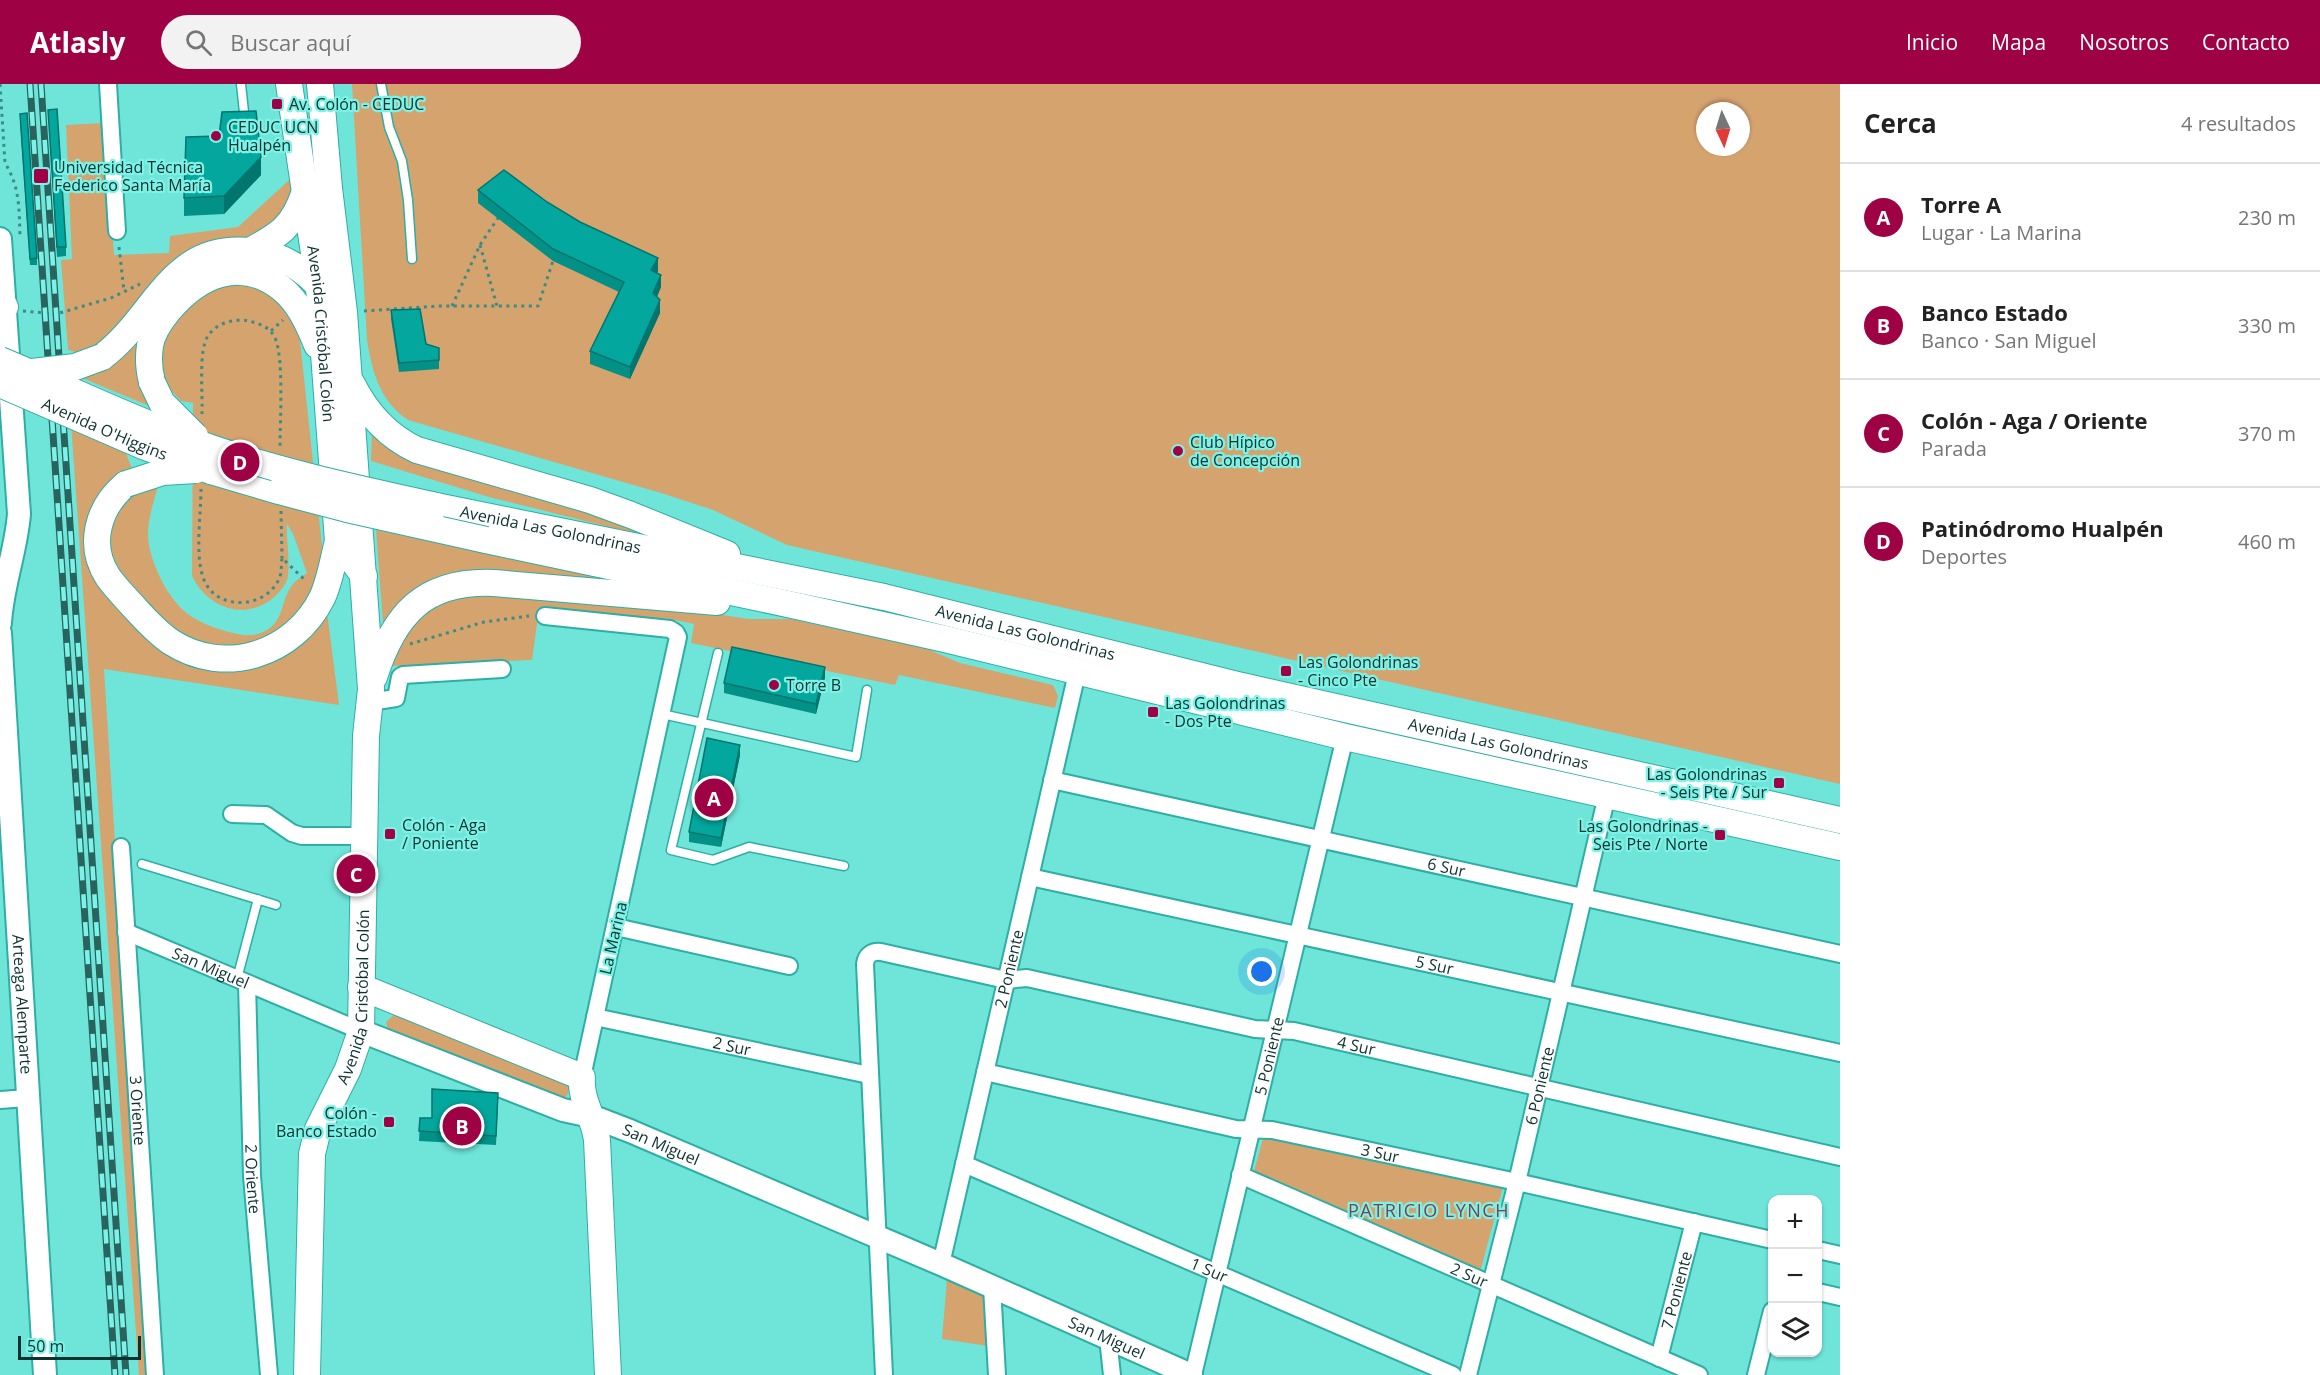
<!DOCTYPE html>
<html lang="es">
<meta charset="utf-8">
<style>
body{margin:0;font-family:"Open Sans",sans-serif;background:#f2f2f2;color:#222}
.controls{position:absolute;right:18px;bottom:18px;display:grid;overflow:hidden;border-radius:12px;box-shadow:0 2px 4px #0004}
.controls button{width:54px;height:54px;display:grid;place-items:center;padding:0;border:0;border-bottom:2px solid #e0e0e0;background:#fff;color:#222;font:30px sans-serif}
.compass{position:absolute;left:1696px;top:18px;width:54px;height:54px;border-radius:50%;background:#fff;box-shadow:0 2px 4px #0004;rotate:176deg}
.scale{position:absolute;left:18px;bottom:15px;width:123px;box-sizing:border-box;padding-left:6px;border:3px solid #0d3330;border-top:0;font-size:16px;line-height:21px;white-space:nowrap;color:#0d3330;-webkit-text-stroke:4px #7df2e7;paint-order:stroke}
.you{position:absolute;left:1262px;top:888px;width:21px;height:21px;margin:-15px;border:4px solid #fff;border-radius:50%;background:#1a73e8;box-shadow:0 0 0 9px #1a73e833}
.badge{display:grid;place-items:center;width:39px;height:39px;border-radius:50%;background:#9f0244;color:#fff;font-size:20px;font-weight:700}
.pin{position:absolute;translate:-50% -50%;border:3px solid #fff;box-shadow:0 2px 6px #0006}
.list{margin:0;padding:0;list-style:none}
h2{display:flex;justify-content:space-between;align-items:center;height:78px;margin:0;padding:0 24px;font-size:26px}
h2 small{font-size:20px;font-weight:400;color:#767676}
.list li{display:grid;grid-template-columns:39px 1fr auto;gap:18px;align-items:center;box-sizing:border-box;height:108px;padding:0 24px;border-top:2px solid #e0e0e0}
.list b{display:block;font-size:22px;white-space:nowrap}
.list p{margin:0;font-size:20px;white-space:nowrap;color:#767676}
.list em{font-size:20px;font-style:normal;color:#767676}
.icon{flex:none;width:33px;height:33px;fill:none;stroke:currentColor;stroke-width:2;stroke-linecap:round;stroke-linejoin:round}
.map{position:relative;flex:none;width:1840px;height:1291px;overflow:hidden}
header{display:flex;align-items:center;gap:36px;box-sizing:border-box;height:84px;padding:0 30px;background:#9f0244;color:#fff}
header strong{font-size:28px}
nav{display:flex;gap:33px;margin-inline-start:auto;font-size:21px}
.search{width:420px;height:54px;background:#f2f2f2;display:flex;align-items:center;gap:15px;box-sizing:border-box;padding:0 21px;border-radius:33px;color:#767676;font-size:22px}
main{display:flex}
aside{flex:1;background:#fff}
.map>svg:first-child{display:block}
.green{fill:#d5a36e;fill-rule:evenodd}
.lines{fill:none;stroke-linecap:round;stroke-linejoin:round}
.lane-casing{stroke:#2eaea4;stroke-width:11}
.street-casing{stroke:#2eaea4;stroke-width:20}
.secondary-casing{stroke:#2eaea4;stroke-width:26}
.primary-casing{stroke:#2eaea4;stroke-width:28}
.path{stroke:#3e8b84;stroke-width:3;stroke-dasharray:3 4.5;stroke-linecap:butt}
.lane{stroke:#fff;stroke-width:8}
.street{stroke:#fff;stroke-width:16}
.secondary{stroke:#fff;stroke-width:22}
.primary{stroke:#fff;stroke-width:26}
.rail-casing{stroke:#28635e;stroke-width:7}
.rail{stroke:#7df2e7;stroke-width:4.5;stroke-dasharray:14;stroke-linecap:butt}
.primary-bridge-casing{stroke:#2eaea4;stroke-width:28;stroke-linecap:butt}
.primary-bridge{stroke:#fff;stroke-width:26}
.wall{fill:#039087}
.shaded-wall{fill:#02756e}
.building{fill:#03a79d;stroke:#02756e;stroke-width:1.5}
.poi-dot{fill:#9f0244;stroke:#7df2e7;stroke-width:2}
.labels{text-anchor:middle;stroke-width:4.5;stroke-linejoin:round;paint-order:stroke}
.poi-label{font-size:16px;fill:#0d3330;stroke:#7df2e7;text-anchor:start}
.street-label{font-size:16px;fill:#0d3330;stroke:#7df2e7}
.neighbourhood-label{font-size:18px;letter-spacing:1.5px;fill:#843d4d;stroke:#7df2e7}
</style>
<header>
<strong>Atlasly</strong>
<div class="search"><svg class="icon" aria-label="search" viewBox="0 0 24 24"><circle cx="10" cy="10" r="6"/><path d="M15 15l6 6"/></svg>Buscar aquí</div>
<nav><a>Inicio</a><a>Mapa</a><a>Nosotros</a><a>Contacto</a></nav>
</header>
<main>
<div class="map">
<svg width="1840" height="1291" viewBox="0 0 1840 1291">
<rect width="100%" height="100%" fill="#6fe5da"/>
<path class="green" d="M 352,0 L 1840,0 L 1840,700 L 787,461 L 713,426 L 661,409 L 408,336 C 380,317 372,288 367,256 ZM 1705,27 L 1741,27 L 1741,63 L 1705,63 Z
M 104,39 L 114,171 L 169,169 L 170,152 L 238,143 L 299,87 L 287,127 L 266,148 L 248,154 L 209,161 L 105,260 L 80,269 L 68,266 L 61,176 L 72,175 L 66,41 Z
M 228,198 C 274,204 276,207 299,247 L 322,462 L 320,489 L 314,511 L 276,556 L 211,566 L 171,548 L 126,499 L 109,464 L 114,429 L 124,411 L 159,398 C 154,418 145,441 149,461 C 153,483 167,511 183,526 C 195,537 214,544 229,548 C 240,551 250,553 261,549 C 286,539 279,517 293,500 C 296,496 303,492 307,489 L 293,450 L 287,440 C 286,455 291,482 287,496 C 285,502 278,510 273,514 C 244,538 207,523 192,492 L 193,319 L 181,317 L 157,291 L 155,275 L 167,245 L 194,214 Z
M 142,249 L 142,303 L 149,322 L 82,294 C 111,286 124,273 142,249 Z
M 71,340 L 124,364 L 132,385 L 90,464 L 165,565 L 235,583 L 265,581 L 296,565 L 312,549 L 327,528 L 339,621 L 104,585 L 149,1291 L 139,1291 Z
M 372,347 L 598,430 L 662,456 L 489,413 L 371,377 Z
M 376,446 L 652,503 L 445,493 C 413,503 404,514 383,539 Z
M 473,510 L 704,528 L 748,535 L 791,535 L 925,564 L 960,579 L 1053,601 L 1058,612 L 1055,624 L 899,591 L 895,601 L 691,559 L 694,540 L 666,534 L 653,535 L 539,526 L 532,576 L 392,582 L 400,553 L 431,519 Z
M 397,928 L 570,1001 L 567,1012 L 561,1015 L 388,947 L 386,938 Z
M 1263,1054 L 1503,1103 L 1480,1188 L 1254,1087 Z
M 947,1195 L 983,1209 L 987,1220 L 988,1262 L 942,1255 Z"/>
<g class="lines">
<defs>
<path id="lane" d="M 241,0 L 244,28
M 381,0 L 389,43 L 402,77 L 408,116 L 412,175
M 718,569 L 671,766 L 713,776 L 749,763 L 844,782
M 662,630 L 856,673 L 867,606
M 142,780 L 276,821
M 237,895 L 258,815"/>
<g id="street">
<path d="M 108,0 L 117,147"/>
<path d="M 545,532 L 670,545 L 676,549 L 678,553 L 582,993"/>
<path d="M 370,618 L 396,614 L 400,593 L 403,591 L 502,585"/>
<path id="s1" d="M 1052,696 L 1840,870"/>
<path d="M 232,730 L 266,731 L 292,749 L 302,752 L 365,752"/>
<path id="s2" d="M 121,763 L 155,1291"/>
<path id="s3" d="M 1030,793 L 1840,969"/>
<path d="M 616,843 L 789,882"/>
<path id="s4" d="M 126,848 L 361,947"/>
<path id="s5" d="M 247,899 L 252,1092 L 269,1291"/>
<path id="s6" d="M 595,933 L 869,991"/>
<path id="s7" d="M 985,988 L 1236,1045 L 1272,1046 L 1517,1098 L 1772,1156"/>
<path d="M 0,1016 L 27,1014"/>
<path id="s8" d="M 964,1080 L 1453,1291"/>
<path id="s9" d="M 1240,1091 L 1699,1291"/>
<path d="M 1818,1166 L 1840,1171"/>
<path id="s10" d="M 941,1180 L 1077,589"/>
<path d="M 992,1203 L 997,1291"/>
<path d="M 1818,1208 L 1840,1213"/>
<path d="M 1108,1254 L 1112,1291"/>
<path id="s11" d="M 1659,1274 L 1694,1138"/>
<path id="s12" d="M 884,1291 L 865,880 C 866,871 872,867 881,868 L 1006,896 L 1027,894 L 1255,945 L 1294,947 L 1840,1073"/>
<path id="s13" d="M 1193,1291 L 1345,653"/>
<path id="s14" d="M 1468,1291 L 1517,1098 L 1607,711"/>
<path d="M 1756,1291 L 1772,1227"/>
</g>
<g id="secondary">
<path d="M 0,155 L 19,430 C 16,467 2,502 0,539"/>
<path id="s15" d="M 0,549 L 45,1291"/>
<path id="s16" d="M 361,947 L 563,1026 L 591,1032 L 630,1047 L 941,1180 L 1191,1291"/>
</g>
<g id="primary">
<path id="s17" d="M 289,0 L 319,203 L 338,457 L 364,492"/>
<path d="M 250,167 C 279,151 293,143 304,110"/>
<path d="M 0,214 L 5,223"/>
<path d="M 102,273 C 157,232 171,155 256,168 C 282,171 306,186 322,206"/>
<path d="M 152,298 C 149,286 148,274 150,262 C 152,248 160,237 169,226 C 199,191 240,172 281,204 C 299,218 309,241 317,261"/>
<path d="M 352,300 C 367,330 387,352 417,366 L 590,416 L 631,431 L 727,470"/>
<path d="M 211,387 L 279,407"/>
<path d="M 126,400 C 98,423 87,461 108,493 C 115,503 124,512 132,521 C 144,534 156,548 171,558 C 225,593 294,570 322,514 C 330,497 333,476 338,457"/>
<path id="s18" d="M 436,422 L 884,513 L 1242,602 L 1840,736"/>
<path d="M 486,456 L 797,522 L 945,555 L 1345,653 L 1840,763"/>
<path d="M 374,593 C 394,530 424,496 494,499 L 717,518"/>
<path d="M 361,903 L 582,993 C 580,1016 594,1033 597,1056 L 608,1291"/>
<path id="s19" d="M 307,1291 L 312,1070 L 318,1045 L 348,985 L 361,947 L 366,652 L 371,605 L 344,228 L 329,104 L 320,0"/>
</g>
</defs>
<use href="#lane" class="lane-casing"/>
<use href="#street" class="street-casing"/>
<use href="#secondary" class="secondary-casing"/>
<use href="#primary" class="primary-casing"/>
<path class="path" d="M 0,0 L 5,79 C 20,103 19,125 20,152
M 480,161 L 497,222
M 119,163 L 124,207
M 452,222 L 480,161 L 498,134
M 23,227 L 56,230 L 111,214 L 140,200
M 364,227 L 437,222 L 538,222 L 553,177
M 271,247 L 283,236
M 202,330 C 203,312 198,266 208,252 C 216,239 235,234 249,237 C 260,240 270,243 275,254 C 284,273 280,338 280,363
M 201,405 C 201,431 194,476 205,498 C 219,527 264,524 278,497 C 282,491 281,482 282,474 L 306,497
M 281,427 L 282,474
M 410,560 L 484,538 L 529,532"/>
<use href="#lane" class="lane"/>
<use href="#street" class="street"/>
<use href="#secondary" class="secondary"/>
<use href="#primary" class="primary"/>
<defs>
<path id="rail" d="M 30,0 L 115,1291
M 41,0 L 126,1291"/>
</defs>
<use href="#rail" class="rail-casing"/>
<use href="#rail" class="rail"/>
<defs>
<g id="primary-bridge">
<path d="M 0,276 C 70,305 139,339 211,364 C 284,389 360,405 436,422"/>
<path d="M 32,288 L 75,283 L 102,273"/>
<path d="M 152,298 L 162,319 L 195,352"/>
<path id="s20" d="M 0,300 L 143,362 L 211,387"/>
<path d="M 126,400 L 163,388 L 196,386"/>
<path d="M 279,407 L 347,425 L 486,456"/>
</g>
</defs>
<use href="#primary-bridge" class="primary-bridge-casing"/>
<use href="#primary-bridge" class="primary-bridge"/>
</g>
<path class="wall" d="M 48,26 L 66,163 L 66,172 L 57,173 Z
M 20,36 L 37,174 L 37,181 L 30,181 Z
M 261,91 L 224,130 L 184,132 L 184,114 Z
M 478,106 L 547,118 L 658,187 L 657,189 L 661,203 L 657,213 L 660,229 L 630,295 L 590,280 L 590,267 L 619,208 L 553,177 L 478,119 Z
M 391,226 L 439,273 L 439,285 L 399,288 L 391,235 Z
M 825,593 L 816,630 L 724,609 L 724,599 Z
M 740,671 L 721,763 L 689,758 L 689,748 Z
M 498,1018 L 496,1061 L 419,1057 L 420,1034 L 432,1034 Z"/>
<path class="shaded-wall" d="M 261,73 L 261,91 L 224,130 L 224,112 Z
M 658,174 L 658,187 L 651,199 L 651,186 Z
M 661,191 L 661,203 L 653,221 L 653,209 Z
M 660,216 L 660,229 L 630,295 L 630,283 Z
M 825,583 L 825,593 L 816,630 L 816,620 Z
M 740,661 L 740,671 L 721,763 L 721,754 Z"/>
<path class="building" d="M 57,25 L 66,163 L 57,163 L 48,26 Z
M 256,27 L 261,73 L 224,112 L 184,114 L 186,53 L 219,52 L 222,28 Z
M 27,29 L 37,174 L 30,175 L 20,30 Z
M 504,86 L 547,118 L 580,138 L 658,174 L 651,186 L 661,191 L 653,209 L 660,216 L 630,283 L 590,267 L 624,198 L 553,165 L 478,106 Z
M 420,225 L 426,260 L 439,264 L 439,276 L 399,279 L 391,226 Z
M 732,563 L 825,583 L 816,620 L 724,599 Z
M 707,654 L 740,661 L 721,754 L 689,748 Z
M 432,1005 L 498,1009 L 496,1052 L 419,1047 L 420,1034 L 432,1034 Z"/>
<g class="poi-dot">
<rect x="271" y="14" width="12" height="12" rx="3"/>
<circle cx="216" cy="52" r="6"/>
<rect x="33" y="84" width="16" height="16" rx="3"/>
<circle cx="1178" cy="367" r="6"/>
<rect x="1280" y="581" width="12" height="12" rx="3"/>
<circle cx="774" cy="601" r="6"/>
<rect x="1147" y="622" width="12" height="12" rx="3"/>
<rect x="1773" y="693" width="12" height="12" rx="3"/>
<rect x="384" y="744" width="12" height="12" rx="3"/>
<rect x="1714" y="745" width="12" height="12" rx="3"/>
<rect x="383" y="1032" width="12" height="12" rx="3"/>
</g>
<g class="labels">
<g class="poi-label">
<text x="289" y="26">Av. Colón - CEDUC</text>
<text x="228" y="49">CEDUC UCN<tspan x="228" dy="18">Hualpén</tspan></text>
<text x="54" y="89">Universidad Técnica<tspan x="54" dy="18">Federico Santa María</tspan></text>
<text x="1190" y="364">Club Hípico<tspan x="1190" dy="18">de Concepción</tspan></text>
<text x="1298" y="584">Las Golondrinas<tspan x="1298" dy="18">- Cinco Pte</tspan></text>
<text x="786" y="607">Torre B</text>
<text x="1165" y="625">Las Golondrinas<tspan x="1165" dy="18">- Dos Pte</tspan></text>
<text x="1767" y="696" text-anchor="end">Las Golondrinas<tspan x="1767" dy="18">- Seis Pte / Sur</tspan></text>
<text x="402" y="747">Colón - Aga<tspan x="402" dy="18">/ Poniente</tspan></text>
<text x="1708" y="748" text-anchor="end">Las Golondrinas -<tspan x="1708" dy="18">Seis Pte / Norte</tspan></text>
<text x="377" y="1035" text-anchor="end">Colón -<tspan x="377" dy="18">Banco Estado</tspan></text>
</g>
<g class="street-label">
<text dy="6" stroke="none"><textPath href="#s17" startOffset="252">Avenida Cristóbal Colón</textPath></text>
<text dy="6" stroke="none"><textPath href="#s20" startOffset="114">Avenida O'Higgins</textPath></text>
<text dy="6" stroke="none"><textPath href="#s18" startOffset="117">Avenida Las Golondrinas</textPath></text>
<text dy="6" stroke="none"><textPath href="#s18" startOffset="603">Avenida Las Golondrinas</textPath></text>
<text dy="6" stroke="none"><textPath href="#s18" startOffset="1089">Avenida Las Golondrinas</textPath></text>
<text dy="6" stroke="none"><textPath href="#s1" startOffset="404">6 Sur</textPath></text>
<text transform="translate(613 854) rotate(-77)" y="6">La Marina</text>
<text dy="6" stroke="none"><textPath href="#s3" startOffset="414">5 Sur</textPath></text>
<text dy="6" stroke="none"><textPath href="#s4" startOffset="92">San Miguel</textPath></text>
<text dy="6" stroke="none"><textPath href="#s10" startOffset="303">2 Poniente</textPath></text>
<text dy="6" stroke="none"><textPath href="#s19" startOffset="387">Avenida Cristóbal Colón</textPath></text>
<text dy="6" stroke="none"><textPath href="#s15" startOffset="372">Arteaga Alemparte</textPath></text>
<text dy="6" stroke="none"><textPath href="#s12" startOffset="920">4 Sur</textPath></text>
<text dy="6" stroke="none"><textPath href="#s6" startOffset="140">2 Sur</textPath></text>
<text dy="6" stroke="none"><textPath href="#s13" startOffset="328">5 Poniente</textPath></text>
<text dy="6" stroke="none"><textPath href="#s14" startOffset="298">6 Poniente</textPath></text>
<text dy="6" stroke="none"><textPath href="#s2" startOffset="264">3 Oriente</textPath></text>
<text dy="6" stroke="none"><textPath href="#s16" startOffset="321">San Miguel</textPath></text>
<text dy="6" stroke="none"><textPath href="#s7" startOffset="404">3 Sur</textPath></text>
<text dy="6" stroke="none"><textPath href="#s5" startOffset="196">2 Oriente</textPath></text>
<text dy="6" stroke="none"><textPath href="#s8" startOffset="267">1 Sur</textPath></text>
<text dy="6" stroke="none"><textPath href="#s9" startOffset="250">2 Sur</textPath></text>
<text dy="6" stroke="none"><textPath href="#s11" startOffset="70">7 Poniente</textPath></text>
<text dy="6" stroke="none"><textPath href="#s16" startOffset="807">San Miguel</textPath></text>
</g>
<g class="neighbourhood-label">
<text x="1429" y="1133">PATRICIO LYNCH</text>
</g>
</g>
</svg>
<div class="controls">
<button>+</button>
<button>−</button>
<button><svg class="icon" aria-label="layers" viewBox="0 0 24 24"><path d="M12 4l9 5-9 5-9-5zM3 14l9 5 9-5"/></svg></button>
</div>
<svg class="compass" viewBox="-18 -18 36 36"><path d="M0-13l5 13h-10z" fill="#e53935"/><path d="M0 13l5-13h-10z" fill="#767676"/></svg>
<div class="scale">50 m</div>
<div class="you"></div>
<div class="pin badge" style="left:714px;top:714px">A</div>
<div class="pin badge" style="left:462px;top:1042px">B</div>
<div class="pin badge" style="left:356px;top:790px">C</div>
<div class="pin badge" style="left:240px;top:378px">D</div>
</div>
<aside>
<h2>Cerca<small>4 resultados</small></h2>
<ul class="list">
<li><span class="badge">A</span><div><b>Torre A</b><p>Lugar · La Marina</p></div><em>230 m</em></li>
<li><span class="badge">B</span><div><b>Banco Estado</b><p>Banco · San Miguel</p></div><em>330 m</em></li>
<li><span class="badge">C</span><div><b>Colón - Aga / Oriente</b><p>Parada</p></div><em>370 m</em></li>
<li><span class="badge">D</span><div><b>Patinódromo Hualpén</b><p>Deportes</p></div><em>460 m</em></li>
</ul>
</aside>
</main>
